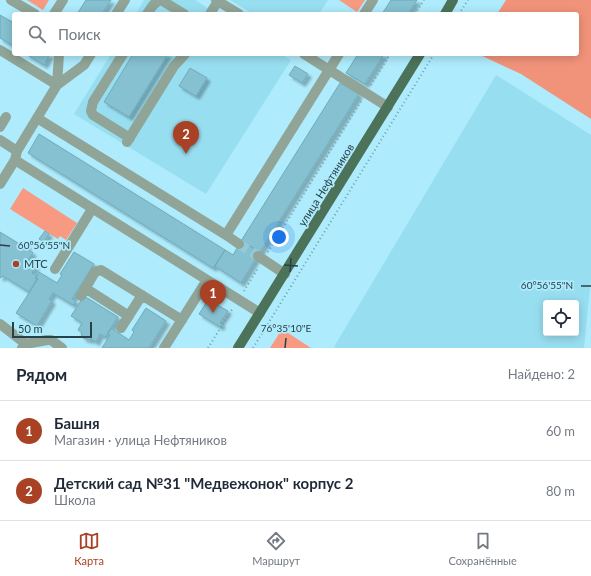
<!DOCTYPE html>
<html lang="ru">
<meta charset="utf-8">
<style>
body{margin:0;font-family:Lato,sans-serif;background:#f6f6f7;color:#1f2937}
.controls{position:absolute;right:12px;bottom:12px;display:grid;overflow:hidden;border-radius:4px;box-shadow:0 2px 10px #0003}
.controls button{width:36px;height:36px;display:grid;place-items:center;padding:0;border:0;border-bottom:1px solid #e0e1e3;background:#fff;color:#1f2937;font:20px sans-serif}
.scale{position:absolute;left:12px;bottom:10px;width:80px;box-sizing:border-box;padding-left:4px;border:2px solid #284148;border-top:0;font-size:11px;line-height:14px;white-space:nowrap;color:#284148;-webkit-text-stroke:3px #aeebfc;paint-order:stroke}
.you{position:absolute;left:279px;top:237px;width:14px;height:14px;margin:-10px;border:3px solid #fff;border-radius:50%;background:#1a73e8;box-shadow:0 0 0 6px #1a73e833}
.badge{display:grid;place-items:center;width:26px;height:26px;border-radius:50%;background:#a94125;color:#fff;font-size:13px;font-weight:700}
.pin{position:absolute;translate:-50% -33px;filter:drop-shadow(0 1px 2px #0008)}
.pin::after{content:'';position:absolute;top:21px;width:14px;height:12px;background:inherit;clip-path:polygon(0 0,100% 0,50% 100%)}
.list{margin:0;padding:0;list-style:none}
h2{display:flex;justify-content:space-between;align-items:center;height:52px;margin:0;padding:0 16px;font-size:17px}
h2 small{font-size:13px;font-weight:400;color:#747a83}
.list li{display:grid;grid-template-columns:26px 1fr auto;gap:12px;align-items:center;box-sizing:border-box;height:60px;padding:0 16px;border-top:1px solid #e0e1e3}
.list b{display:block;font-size:15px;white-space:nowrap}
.list p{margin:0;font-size:13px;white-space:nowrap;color:#747a83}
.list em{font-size:13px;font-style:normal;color:#747a83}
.icon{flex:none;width:22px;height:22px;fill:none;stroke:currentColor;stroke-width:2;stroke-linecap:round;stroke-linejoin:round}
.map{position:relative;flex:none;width:591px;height:348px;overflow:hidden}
.search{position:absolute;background:#fff;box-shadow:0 2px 10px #0003;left:12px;right:12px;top:12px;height:44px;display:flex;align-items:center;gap:10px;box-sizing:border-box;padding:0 14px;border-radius:4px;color:#747a83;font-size:15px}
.sheet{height:172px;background:#fff}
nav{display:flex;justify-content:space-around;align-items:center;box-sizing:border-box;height:56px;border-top:1px solid #e0e1e3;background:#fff;font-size:11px;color:#747a83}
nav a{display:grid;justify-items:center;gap:2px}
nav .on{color:#a94125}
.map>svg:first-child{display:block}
.built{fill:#98def1;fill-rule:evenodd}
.green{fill:#f79a81}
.forest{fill:#f1937a}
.building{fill:#85c1d1;stroke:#6fabba;filter:url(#shadow)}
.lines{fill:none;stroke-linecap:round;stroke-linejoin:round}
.minor-tunnel{stroke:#93c9d8;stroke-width:10;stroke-dasharray:10 5;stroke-linecap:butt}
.path{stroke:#719daa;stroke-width:2;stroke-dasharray:1 3;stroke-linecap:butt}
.minor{stroke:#90a497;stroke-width:10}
.major{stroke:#4d725a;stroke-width:10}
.ticks{fill:none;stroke:#284148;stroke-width:1.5}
.poi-dot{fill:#a94125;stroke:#aeebfc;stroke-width:1.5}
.labels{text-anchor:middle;stroke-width:3.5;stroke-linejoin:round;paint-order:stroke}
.street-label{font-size:11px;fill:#284148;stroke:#aeebfc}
.poi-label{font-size:11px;fill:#284148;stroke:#aeebfc;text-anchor:start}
.ticks-label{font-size:10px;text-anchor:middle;fill:#284148;stroke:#aeebfc;stroke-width:3.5;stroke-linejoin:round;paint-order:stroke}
</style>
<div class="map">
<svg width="591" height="348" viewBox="0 0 591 348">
<defs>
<filter id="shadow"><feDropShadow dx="3.5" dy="3.5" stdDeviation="1" flood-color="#0004"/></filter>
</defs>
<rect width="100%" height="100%" fill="#aeebfc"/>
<path class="built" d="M 144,0 L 195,0 L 217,14 L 136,14 Z
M 230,0 L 328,0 L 319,14 L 253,14 Z
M 111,54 L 281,54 L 291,60 L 206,194 L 74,114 Z
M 496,75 L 591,135 L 591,278 L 584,348 L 336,348 L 334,347 ZM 546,303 L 576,303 L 576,333 L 546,333 Z"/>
<path class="green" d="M 27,0 L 49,0 L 43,10 Z
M 339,0 L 365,0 L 357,12 Z
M 23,188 L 77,223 L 66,240 L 60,236 L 58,239 L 10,209 Z
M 282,329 L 311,348 L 270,348 Z"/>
<path class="forest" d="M 506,0 L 591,0 L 591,119 L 521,74 L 478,54 L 577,54 L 577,14 L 497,14 Z"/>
<path class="building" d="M 86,0 L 111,0 L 102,14 L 77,14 Z
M 391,0 L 417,0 L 408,14 L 382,14 Z
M 0,15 L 14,23 L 14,46 L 0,38 Z
M 26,54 L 50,54 L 44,65 Z
M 133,54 L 168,54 L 129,117 L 104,102 Z
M 358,54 L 384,54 L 365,84 L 346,73 Z
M 295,66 L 308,74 L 302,83 L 289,75 Z
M 190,68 L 207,78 L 196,96 L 179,86 Z
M 340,83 L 359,94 L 260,252 L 241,241 Z
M 39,134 L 225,250 L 213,268 L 28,153 Z
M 45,231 L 49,234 L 44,242 L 39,239 Z
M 0,232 L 21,245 L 23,242 L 28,246 L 26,248 L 33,253 L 27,261 L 36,267 L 32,273 L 37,275 L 35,278 L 37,279 L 29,292 L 3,276 L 0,278 Z
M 241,241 L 260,252 L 241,283 L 215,266 L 225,250 L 233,255 Z
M 74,252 L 94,264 L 72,299 L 76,301 L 73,305 L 53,293 L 49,299 L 52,301 L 37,326 L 16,313 L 38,279 L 36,278 L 39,272 L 57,283 L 62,275 L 60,274 Z
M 84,296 L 118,317 L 105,337 L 100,334 L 96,342 L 91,339 L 90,340 L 83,338 L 83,336 L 81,335 L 82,333 L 78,330 L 82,323 L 71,316 Z
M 208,300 L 228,311 L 220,323 L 222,324 L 220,327 L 199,314 Z
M 146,308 L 166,321 L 149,348 L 102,348 L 110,335 L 108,334 L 111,328 L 129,340 L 134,332 L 132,330 Z"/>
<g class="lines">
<path class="minor-tunnel" d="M 239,244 L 258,256"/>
<path class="path" d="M 415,14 L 424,0
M 459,14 L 468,0
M 371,85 L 390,54
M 268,252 L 361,101
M 244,291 L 258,268
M 208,348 L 233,308
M 253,348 L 434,54"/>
<path class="minor" d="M 11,0 L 35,14
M 216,0 L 239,14
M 54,14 L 63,0
M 116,14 L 125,0
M 147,14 C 151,8 154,2 161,0 L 184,14
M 210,14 L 218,1
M 364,14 L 373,0
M 0,50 L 57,85 L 59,54
M 123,54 L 93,102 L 91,111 L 93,115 L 130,138
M 304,54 L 388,107
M 37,118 L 226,235 L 339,54
M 0,127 L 6,117
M 0,140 L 17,151
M 127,142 L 174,66 L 185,54
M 15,160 L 17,151 L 57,85 L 84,65 L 91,54
M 0,184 L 15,160 L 260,313
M 226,235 L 239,244
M 258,256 L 285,274
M 55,269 L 92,209
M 85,288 L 129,316
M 81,296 L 95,272 L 101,270 L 182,320
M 0,324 L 26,344
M 121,328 L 142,295
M 22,348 L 26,344 L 47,340 L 51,340 L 62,348
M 164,348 L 207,280"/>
<path class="major" d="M 445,14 L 453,0
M 238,348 L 420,54"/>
</g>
<path class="ticks" d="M 0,245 L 10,246M 284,265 L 298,266M 290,272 L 291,258M 581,286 L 591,286M 285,348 L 286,338"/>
<circle class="poi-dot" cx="16" cy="264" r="4"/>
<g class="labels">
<g class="street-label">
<text transform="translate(326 185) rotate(-58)" y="4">улица Нефтяников</text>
</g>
<g class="poi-label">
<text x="24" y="268">МТС</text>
</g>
</g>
<g class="ticks-label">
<text x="44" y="249">60°56'55"N</text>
<text x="547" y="289">60°56'55"N</text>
<text x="286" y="332">76°35'10"E</text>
</g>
</svg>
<div class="controls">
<button><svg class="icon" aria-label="locate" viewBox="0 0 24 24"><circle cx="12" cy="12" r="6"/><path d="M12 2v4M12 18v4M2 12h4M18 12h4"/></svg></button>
</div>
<div class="scale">50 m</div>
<div class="you"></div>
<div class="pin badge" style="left:213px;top:313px">1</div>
<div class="pin badge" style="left:186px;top:154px">2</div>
<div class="search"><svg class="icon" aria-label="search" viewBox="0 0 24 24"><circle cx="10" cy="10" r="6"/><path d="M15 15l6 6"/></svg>Поиск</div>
</div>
<section class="sheet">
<h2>Рядом<small>Найдено: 2</small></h2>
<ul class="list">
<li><span class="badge">1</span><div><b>Башня</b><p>Магазин · улица Нефтяников</p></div><em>60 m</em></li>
<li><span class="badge">2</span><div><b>Детский сад №31 &quot;Медвежонок&quot; корпус 2</b><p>Школа</p></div><em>80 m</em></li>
</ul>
</section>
<nav>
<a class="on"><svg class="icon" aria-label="map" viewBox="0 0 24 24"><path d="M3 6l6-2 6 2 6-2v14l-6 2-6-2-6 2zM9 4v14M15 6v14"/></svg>Карта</a>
<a><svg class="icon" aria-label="directions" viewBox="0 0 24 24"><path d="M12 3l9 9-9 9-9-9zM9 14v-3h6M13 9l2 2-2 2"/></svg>Маршрут</a>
<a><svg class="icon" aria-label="saved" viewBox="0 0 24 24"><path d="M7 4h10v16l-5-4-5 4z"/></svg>Сохранённые</a>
</nav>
